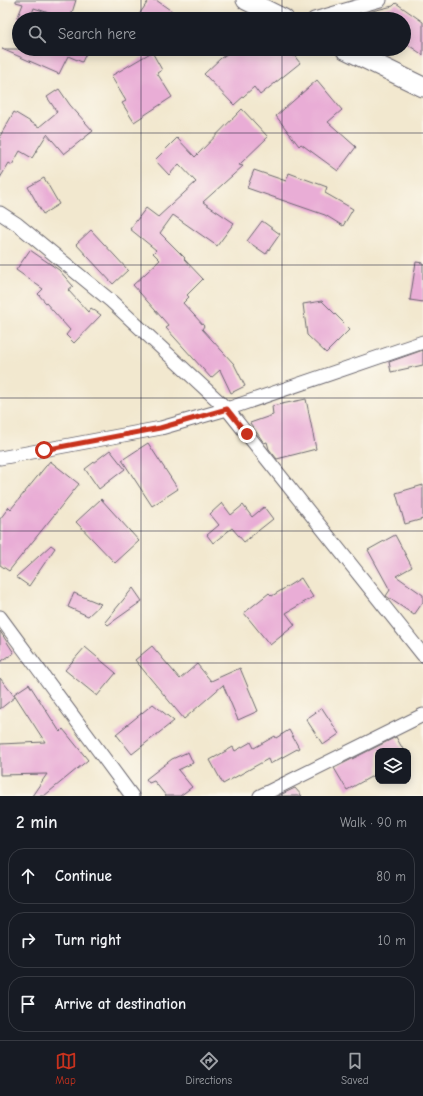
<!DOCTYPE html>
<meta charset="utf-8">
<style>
body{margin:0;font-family:"Comic Neue",sans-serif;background:#20242c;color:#f1f3f6}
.controls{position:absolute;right:12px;bottom:12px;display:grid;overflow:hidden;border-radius:8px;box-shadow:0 2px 10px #0003}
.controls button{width:36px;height:36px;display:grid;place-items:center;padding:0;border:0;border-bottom:1px solid #363941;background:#171b24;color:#f1f3f6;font:20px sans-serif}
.stop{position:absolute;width:12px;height:12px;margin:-9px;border:3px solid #c8321e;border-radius:50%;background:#fff}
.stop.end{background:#c8321e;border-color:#fff;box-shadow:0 1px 4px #0008}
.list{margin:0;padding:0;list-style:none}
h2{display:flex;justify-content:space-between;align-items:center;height:52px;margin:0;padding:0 16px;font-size:17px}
h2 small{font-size:13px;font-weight:400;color:#9ea1a6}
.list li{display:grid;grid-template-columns:26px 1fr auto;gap:12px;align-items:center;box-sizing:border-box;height:56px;margin:0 8px 8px;padding:0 8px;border:1px solid #363941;border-radius:16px}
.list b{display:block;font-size:15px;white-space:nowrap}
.list em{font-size:13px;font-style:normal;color:#9ea1a6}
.icon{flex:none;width:22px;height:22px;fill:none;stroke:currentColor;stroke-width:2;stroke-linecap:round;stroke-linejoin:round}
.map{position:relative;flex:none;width:423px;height:796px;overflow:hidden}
.search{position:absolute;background:#171b24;box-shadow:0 2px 10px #0003;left:12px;right:12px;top:12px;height:44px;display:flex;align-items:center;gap:10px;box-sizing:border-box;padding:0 14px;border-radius:22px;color:#9ea1a6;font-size:15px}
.sheet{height:244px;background:#171b24}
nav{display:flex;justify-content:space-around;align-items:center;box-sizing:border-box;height:56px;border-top:1px solid #363941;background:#171b24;font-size:11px;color:#9ea1a6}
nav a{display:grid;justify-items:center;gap:2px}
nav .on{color:#c8321e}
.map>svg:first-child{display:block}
.building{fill:#e9add6}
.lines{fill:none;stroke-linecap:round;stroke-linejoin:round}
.minor-casing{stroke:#6b676f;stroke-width:15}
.secondary-casing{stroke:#6b676f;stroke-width:21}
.minor{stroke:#fff;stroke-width:13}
.secondary{stroke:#fff;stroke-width:19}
.route{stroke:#c8321e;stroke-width:5}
.grid{fill:none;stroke:#22223b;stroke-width:1;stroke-opacity:0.55}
</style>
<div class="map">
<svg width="423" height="796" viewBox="0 0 423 796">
<rect width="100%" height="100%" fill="#fbf7ec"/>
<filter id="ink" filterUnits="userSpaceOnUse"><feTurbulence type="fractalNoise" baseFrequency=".025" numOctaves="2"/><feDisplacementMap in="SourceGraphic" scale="8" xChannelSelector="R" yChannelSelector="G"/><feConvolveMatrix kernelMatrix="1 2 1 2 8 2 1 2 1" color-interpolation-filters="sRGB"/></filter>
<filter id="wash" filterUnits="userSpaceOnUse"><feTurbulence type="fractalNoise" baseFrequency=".012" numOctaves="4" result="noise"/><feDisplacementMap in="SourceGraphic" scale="16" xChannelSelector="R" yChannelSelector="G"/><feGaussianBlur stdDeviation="0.9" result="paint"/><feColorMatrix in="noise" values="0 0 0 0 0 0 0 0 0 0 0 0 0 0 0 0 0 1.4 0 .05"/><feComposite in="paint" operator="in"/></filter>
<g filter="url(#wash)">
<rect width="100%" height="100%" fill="#f2e8cf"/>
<g id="blocks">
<path class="building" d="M 16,0 L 76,0 L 70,19 L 57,19 L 58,16 L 34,8 L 30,19 L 17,19 L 23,4 L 16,2 Z
M 149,0 L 156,0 L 173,12 L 168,19 L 136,19 Z
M 396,3 L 423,22 L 423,55 L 404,42 L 404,19 L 356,19 L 356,15 L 393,6 Z
M 2,49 L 88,49 L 82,62 L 68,56 L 59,74 Z
M 234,49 L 289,49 L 300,63 L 260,95 L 254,87 L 234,105 L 204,74 L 221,58 Z
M 152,52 L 162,70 L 157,73 L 172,97 L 134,122 L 122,103 L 126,101 L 111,76 Z
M 317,80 L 342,110 L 328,122 L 356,147 L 338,171 L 301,144 L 299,146 L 276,116 Z
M 59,89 L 70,105 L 93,131 L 64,154 L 47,134 L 32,158 L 20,151 L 12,165 L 9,163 L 0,178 L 0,136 L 14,112 L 39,127 L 57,112 L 47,97 Z
M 242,109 L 268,137 L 239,165 L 243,166 L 203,202 L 234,223 L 217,246 L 173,215 L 160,233 L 185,258 L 184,259 L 203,279 L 187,295 L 189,297 L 183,303 L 204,326 L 202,329 L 234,364 L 245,386 L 231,393 L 220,370 L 211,378 L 166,328 L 169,326 L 133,285 L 160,260 L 153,253 L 156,250 L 130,229 L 146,208 L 158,217 L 196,182 L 179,164 L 169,175 L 155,160 L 177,138 L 195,157 Z
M 254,170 L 286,181 L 289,173 L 327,187 L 325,193 L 353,209 L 343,226 L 325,215 L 247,188 Z
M 44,178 L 59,204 L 43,214 L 28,187 Z
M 262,221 L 280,234 L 266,254 L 247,241 Z
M 91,230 L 128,270 L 113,284 L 76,244 Z
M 30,250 L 59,270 L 73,286 L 68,290 L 88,312 L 91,308 L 101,315 L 74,343 L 66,335 L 70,330 L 38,294 L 43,289 L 16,270 Z
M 416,262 L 423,263 L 423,302 L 410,300 Z
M 322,301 L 350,329 L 326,353 L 307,335 L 303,304 Z
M 423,350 L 423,365 L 391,372 L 389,362 Z
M 306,399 L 316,449 L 277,459 L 269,449 L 267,442 L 264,443 L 250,423 L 273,415 L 272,406 Z
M 148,443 L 178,489 L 152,506 L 122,460 Z
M 110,450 L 125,469 L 99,489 L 85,469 Z
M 50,461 L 79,484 L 9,571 L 0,565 L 0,519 L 9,507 L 11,509 Z
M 423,485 L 423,519 L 405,524 L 396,493 Z
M 101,499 L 139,541 L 115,563 L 76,522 Z
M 222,503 L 231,515 L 243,505 L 252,517 L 264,507 L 273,519 L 244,542 L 232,528 L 213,543 L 207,535 L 219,525 L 210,514 Z
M 395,535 L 412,567 L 396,576 L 423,595 L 423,602 L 414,615 L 386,596 L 390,590 L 368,550 Z
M 51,545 L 55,548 L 29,586 L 16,577 Z
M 301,578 L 313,597 L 286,613 L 295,625 L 270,645 L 244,613 L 269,593 L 272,596 Z
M 133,588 L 142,601 L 108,625 L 105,622 Z
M 74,593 L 101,604 L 88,616 L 68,607 Z
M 0,631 L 14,653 L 0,662 Z
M 152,646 L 180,679 L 197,664 L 211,681 L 240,668 L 258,711 L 238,720 L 223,685 L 184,719 L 135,660 Z
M 85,647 L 116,673 L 97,696 L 65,670 Z
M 0,678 L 15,697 L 0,709 Z
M 29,684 L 60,732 L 63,729 L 88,760 L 44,796 L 32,796 L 47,774 L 0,775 L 0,744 L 45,742 L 14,694 Z
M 153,704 L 174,721 L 132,754 L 116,734 Z
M 322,708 L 339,734 L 323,745 L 306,719 Z
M 289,730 L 299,748 L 270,764 L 268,759 L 223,784 L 210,760 L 233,747 L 235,751 L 251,742 L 254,748 L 275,736 L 276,738 Z
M 396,737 L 404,751 L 378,751 L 378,773 L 347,790 L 334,768 Z
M 188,752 L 193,763 L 178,770 L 192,787 L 180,796 L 166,796 L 154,781 L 149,783 L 146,779 L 172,759 Z
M 295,788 L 302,796 L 278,796 Z"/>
</g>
</g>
<g filter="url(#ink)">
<use href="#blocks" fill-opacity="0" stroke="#6b676f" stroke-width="1"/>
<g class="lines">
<defs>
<path id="minor" d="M 314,19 L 380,0
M 0,213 L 17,224 L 111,301 L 227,409 L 423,655
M 0,458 L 161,428 L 227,409 L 423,342
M 0,617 L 132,796
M 260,796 L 423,715"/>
<path id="secondary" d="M 246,0 L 284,19
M 345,49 L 423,87"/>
</defs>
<use href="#minor" class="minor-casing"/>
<use href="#secondary" class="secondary-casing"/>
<use href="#minor" class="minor"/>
<use href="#secondary" class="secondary"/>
</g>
</g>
<g class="lines" filter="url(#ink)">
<path class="route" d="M 44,450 L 160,428 L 227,409 L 247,434"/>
</g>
<path class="grid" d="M 141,0 L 141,19M 282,0 L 282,19M 141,49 L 141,796M 282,49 L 282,796M 0,133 L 423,133M 0,265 L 423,265M 0,398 L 423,398M 0,531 L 423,531M 0,663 L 423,663"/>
</svg>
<div class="controls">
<button><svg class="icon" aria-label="layers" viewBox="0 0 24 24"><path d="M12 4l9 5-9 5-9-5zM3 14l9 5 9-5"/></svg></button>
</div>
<div class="stop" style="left:44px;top:450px"></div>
<div class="stop end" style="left:247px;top:434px"></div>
<div class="search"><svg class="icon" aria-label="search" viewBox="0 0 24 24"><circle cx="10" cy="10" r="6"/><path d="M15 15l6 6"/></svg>Search here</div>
</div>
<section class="sheet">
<h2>2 min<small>Walk · 90 m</small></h2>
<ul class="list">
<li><svg class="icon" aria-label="ahead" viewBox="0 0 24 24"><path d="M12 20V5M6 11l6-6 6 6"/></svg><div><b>Continue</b></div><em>80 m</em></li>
<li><svg class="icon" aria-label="right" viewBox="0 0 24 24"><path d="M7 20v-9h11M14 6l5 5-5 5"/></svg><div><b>Turn right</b></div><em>10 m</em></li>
<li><svg class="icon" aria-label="arrive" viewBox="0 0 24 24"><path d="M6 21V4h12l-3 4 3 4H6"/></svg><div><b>Arrive at destination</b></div></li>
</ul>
</section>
<nav>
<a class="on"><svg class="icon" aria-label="map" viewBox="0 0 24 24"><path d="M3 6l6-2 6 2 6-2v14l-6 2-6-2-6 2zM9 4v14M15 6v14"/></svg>Map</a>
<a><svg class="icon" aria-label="directions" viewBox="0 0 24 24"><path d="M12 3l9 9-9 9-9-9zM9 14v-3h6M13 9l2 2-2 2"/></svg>Directions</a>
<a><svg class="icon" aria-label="saved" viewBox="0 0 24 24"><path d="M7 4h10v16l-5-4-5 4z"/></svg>Saved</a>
</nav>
